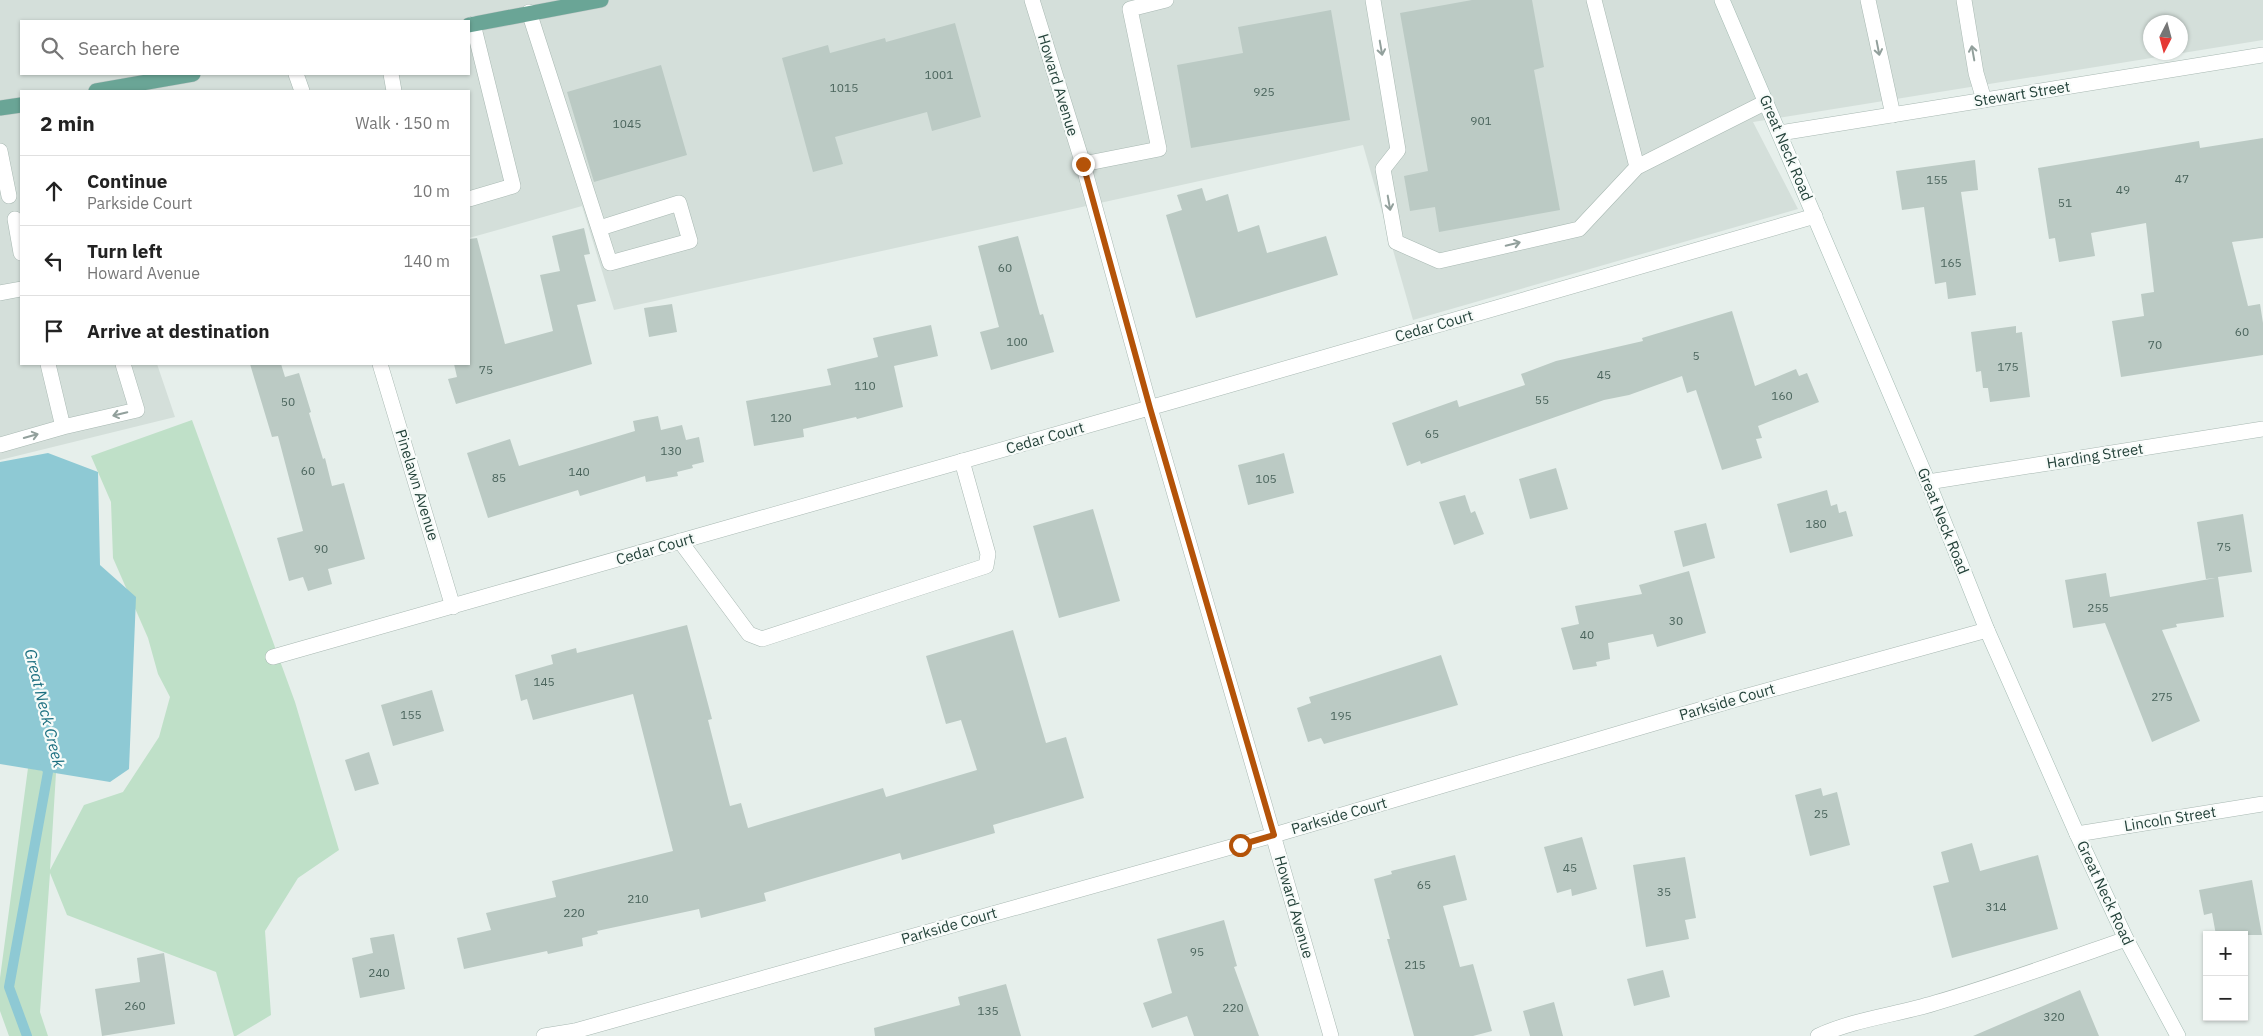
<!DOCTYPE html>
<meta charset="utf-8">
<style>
body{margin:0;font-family:"IBM Plex Sans",sans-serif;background:#f6f6f6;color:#222}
.controls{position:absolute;right:15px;bottom:15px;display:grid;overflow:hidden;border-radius:0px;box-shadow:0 1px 4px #0004}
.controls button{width:45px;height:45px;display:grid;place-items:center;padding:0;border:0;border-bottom:1px solid #e0e0e0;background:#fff;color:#222;font:25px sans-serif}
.compass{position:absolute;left:2143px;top:15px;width:45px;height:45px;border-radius:50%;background:#fff;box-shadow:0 1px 4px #0004;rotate:186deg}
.stop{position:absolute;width:15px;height:15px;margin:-11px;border:4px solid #b45309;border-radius:50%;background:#fff}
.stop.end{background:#b45309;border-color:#fff;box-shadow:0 1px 5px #0008}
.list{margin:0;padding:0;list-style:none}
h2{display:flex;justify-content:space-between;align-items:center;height:65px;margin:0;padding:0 20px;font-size:21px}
h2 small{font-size:16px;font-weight:400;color:#767676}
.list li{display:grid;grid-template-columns:32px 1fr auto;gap:15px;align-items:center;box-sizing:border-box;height:70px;padding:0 20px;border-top:1px solid #e0e0e0}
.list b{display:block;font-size:19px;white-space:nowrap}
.list p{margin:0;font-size:16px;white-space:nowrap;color:#767676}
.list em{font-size:16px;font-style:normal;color:#767676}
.icon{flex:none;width:28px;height:28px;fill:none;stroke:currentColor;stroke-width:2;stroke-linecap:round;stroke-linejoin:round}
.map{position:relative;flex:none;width:2263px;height:1036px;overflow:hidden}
.search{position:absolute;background:#fff;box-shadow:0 1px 4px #0004;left:20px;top:20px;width:450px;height:55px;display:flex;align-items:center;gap:12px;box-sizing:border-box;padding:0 18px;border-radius:0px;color:#767676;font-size:19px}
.panel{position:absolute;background:#fff;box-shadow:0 1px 4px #0004;left:20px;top:90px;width:450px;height:275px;border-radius:0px}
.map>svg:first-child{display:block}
.built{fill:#d4dfda;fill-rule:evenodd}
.green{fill:#bfe0c8}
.water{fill:#8ec9d4}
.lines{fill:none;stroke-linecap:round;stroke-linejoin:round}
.stream{stroke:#8ec9d4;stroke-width:10}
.building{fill:#bbcac4}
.lane-casing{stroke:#a8b8b2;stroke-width:16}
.street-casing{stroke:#a8b8b2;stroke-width:16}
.secondary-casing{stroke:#a4bbb3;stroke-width:16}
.primary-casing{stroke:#c2cac8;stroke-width:16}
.lane{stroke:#fff;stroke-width:15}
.street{stroke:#fff;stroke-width:15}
.secondary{stroke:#fff;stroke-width:15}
.primary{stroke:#6aa596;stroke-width:15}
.oneway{stroke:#92a09c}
.route{stroke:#b45309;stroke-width:6}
.labels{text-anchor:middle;stroke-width:4.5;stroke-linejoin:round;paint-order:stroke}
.number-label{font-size:12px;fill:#4a645c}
.street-label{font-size:15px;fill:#24423a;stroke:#f7fbf9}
.water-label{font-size:16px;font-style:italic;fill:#1c6f80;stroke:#f7fbf9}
</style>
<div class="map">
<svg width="2263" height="1036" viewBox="0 0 2263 1036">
<rect width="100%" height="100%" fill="#e6efeb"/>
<path class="built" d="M 0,0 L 2263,0 L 2263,40 L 1753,122 L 1798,209 L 1413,320 L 1363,145 L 614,310 L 582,206 L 469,238 L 469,91 L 21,91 L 21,364 L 157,364 L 175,417 L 0,460 ZM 21,21 L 469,21 L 469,74 L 21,74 ZM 2150,22 L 2180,22 L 2180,52 L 2150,52 Z"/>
<path class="green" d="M 192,420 L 295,702 L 339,850 L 298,878 L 265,931 L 271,1015 L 236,1036 L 234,1036 L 216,972 L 67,915 L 50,873 L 40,1012 L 48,1036 L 9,1036 L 0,1011 L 0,978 L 28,768 L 56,773 L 50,870 L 84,805 L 123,792 L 159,737 L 170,697 L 158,674 L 148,638 L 113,558 L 111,502 L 91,456 Z"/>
<path class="water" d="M 48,453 L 98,472 L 100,565 L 136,597 L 129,769 L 110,782 L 0,764 L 0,462 Z"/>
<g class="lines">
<path class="stream" d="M 27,1036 L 9,987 L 48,772 L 44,759"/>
</g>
<path class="building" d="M 1472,0 L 1532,0 L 1544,67 L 1534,70 L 1560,210 L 1439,232 L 1435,207 L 1410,211 L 1404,176 L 1428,171 L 1400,13 Z
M 1331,10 L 1350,120 L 1191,148 L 1177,65 L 1243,53 L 1238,27 Z
M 955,23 L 981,117 L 932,131 L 927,112 L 835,137 L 843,164 L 813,172 L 782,58 L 828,45 L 830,53 L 885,38 L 886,42 Z
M 661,65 L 687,155 L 594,182 L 567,92 Z
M 2263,138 L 2263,238 L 2232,242 L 2248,306 L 2260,304 L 2263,323 L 2263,355 L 2121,377 L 2112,321 L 2144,316 L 2141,294 L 2154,292 L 2146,223 L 2091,233 L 2095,256 L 2059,262 L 2055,238 L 2049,239 L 2038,168 L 2199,141 L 2200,148 Z
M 1975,160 L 1978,190 L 1961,192 L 1976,295 L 1948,299 L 1946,282 L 1935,284 L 1924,207 L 1902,210 L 1896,171 Z
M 1202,188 L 1206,201 L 1228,194 L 1238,232 L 1259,225 L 1267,253 L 1326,236 L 1338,275 L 1196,318 L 1166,215 L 1182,210 L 1177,195 Z
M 584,228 L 590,254 L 584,255 L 596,301 L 577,305 L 592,364 L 456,404 L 448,379 L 457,377 L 454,364 L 469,364 L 469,239 L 477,238 L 505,344 L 553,331 L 540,275 L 560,271 L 552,236 Z
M 1018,236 L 1040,315 L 1043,314 L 1054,352 L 991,370 L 980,332 L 999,327 L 978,246 Z
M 672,304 L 677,332 L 649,337 L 644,308 Z
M 1732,311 L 1755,386 L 1796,369 L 1799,376 L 1807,373 L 1819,402 L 1758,426 L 1762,438 L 1756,439 L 1762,458 L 1722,470 L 1696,390 L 1687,393 L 1682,376 L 1629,395 L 1604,400 L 1421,464 L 1420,461 L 1407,466 L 1392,423 L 1457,400 L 1459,407 L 1525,385 L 1521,374 L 1556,361 L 1643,341 L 1642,338 Z
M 931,325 L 938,356 L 894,366 L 903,407 L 857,419 L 856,417 L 803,429 L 804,437 L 754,446 L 746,401 L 831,385 L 827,369 L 878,357 L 873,338 Z
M 2016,326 L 2016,333 L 2022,332 L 2030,397 L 1990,402 L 1988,388 L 1983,388 L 1981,371 L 1976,372 L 1971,332 Z
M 250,364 L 281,364 L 285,377 L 299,373 L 311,412 L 309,413 L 323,459 L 325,458 L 332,486 L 344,483 L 365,559 L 328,569 L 332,584 L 308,591 L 303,577 L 289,581 L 277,538 L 303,531 L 278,436 L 272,437 Z
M 658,416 L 661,430 L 682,425 L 686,440 L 699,437 L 704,462 L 692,465 L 693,468 L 677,472 L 678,476 L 646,482 L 645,476 L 580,496 L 578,490 L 488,518 L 467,453 L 510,439 L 519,466 L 635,431 L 633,421 Z
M 1284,453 L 1294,493 L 1248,505 L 1238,465 Z
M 1556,468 L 1568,509 L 1530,519 L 1519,479 Z
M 1827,490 L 1831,506 L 1837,504 L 1839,513 L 1846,511 L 1853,536 L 1790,553 L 1777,504 Z
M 1465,495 L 1471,513 L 1475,511 L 1484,534 L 1454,545 L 1439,502 Z
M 1093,509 L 1120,601 L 1059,618 L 1033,526 Z
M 2243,514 L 2252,572 L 2218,577 L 2224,617 L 2176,624 L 2177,627 L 2162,630 L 2200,721 L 2152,742 L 2105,623 L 2073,628 L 2065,580 L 2106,573 L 2110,597 L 2215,578 L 2206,579 L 2197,522 Z
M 1706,523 L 1715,558 L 1683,567 L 1674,531 Z
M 1689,571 L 1706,633 L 1657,647 L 1653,634 L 1608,643 L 1610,659 L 1596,662 L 1597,666 L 1573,670 L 1561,628 L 1579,624 L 1575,606 L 1642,594 L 1639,585 Z
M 687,625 L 712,719 L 708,720 L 730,806 L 741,803 L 748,828 L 883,788 L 886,797 L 977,770 L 961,720 L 946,724 L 926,656 L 1013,630 L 1046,743 L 1066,737 L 1084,798 L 993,825 L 995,833 L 902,860 L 900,853 L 764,893 L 766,901 L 701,918 L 699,909 L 597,931 L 598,934 L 582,938 L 583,946 L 548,954 L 547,951 L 464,969 L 457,938 L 491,930 L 486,913 L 556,897 L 552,881 L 673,851 L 633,694 L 533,720 L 527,699 L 521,701 L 515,675 L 553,664 L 551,655 L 576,648 L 577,653 Z
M 1441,655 L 1458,705 L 1324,744 L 1321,738 L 1308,742 L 1297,708 L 1311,703 L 1309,697 Z
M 432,690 L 444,731 L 393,746 L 381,705 Z
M 369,752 L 379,784 L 355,791 L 345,760 Z
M 1821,788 L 1823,796 L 1837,792 L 1850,845 L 1810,856 L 1795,795 Z
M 1582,837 L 1597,889 L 1572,896 L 1571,889 L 1557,893 L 1544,847 Z
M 1972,843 L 1980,871 L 2038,855 L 2058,929 L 1952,958 L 1933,886 L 1949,882 L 1941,852 Z
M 1455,855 L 1467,900 L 1443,906 L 1460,967 L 1473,964 L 1492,1031 L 1473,1036 L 1414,1036 L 1387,939 L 1390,939 L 1374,879 L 1392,874 L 1391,871 Z
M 1685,857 L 1696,918 L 1685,920 L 1689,939 L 1646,947 L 1633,865 Z
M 2252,880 L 2262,935 L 2216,935 L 2212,913 L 2204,915 L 2199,890 Z
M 1224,920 L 1237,966 L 1234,967 L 1259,1036 L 1194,1036 L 1187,1016 L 1152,1028 L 1143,1003 L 1172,993 L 1157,939 Z
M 394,934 L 405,989 L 360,998 L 352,958 L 373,953 L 370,938 Z
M 164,953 L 175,1024 L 102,1036 L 95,989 L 140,982 L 137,958 Z
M 1663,970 L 1670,997 L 1634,1006 L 1627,979 Z
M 1006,984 L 1021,1036 L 875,1036 L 874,1028 L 960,1005 L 958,997 Z
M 2080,990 L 2099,1036 L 1973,1036 Z
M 1554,1002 L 1563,1036 L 1530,1036 L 1523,1011 Z"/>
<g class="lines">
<defs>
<path id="lane" d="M 1373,0 L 1398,150 L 1383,169 L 1396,242 L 1439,261 L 1579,229 L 1637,167 L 1766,102
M 1594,0 L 1637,167
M 1868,0 L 1893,115
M 1964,0 L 1976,73 L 1984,100
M 529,12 L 610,263 L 690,241 L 679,203 L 600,228
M 391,74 L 394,91
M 0,151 L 9,196
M 1083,164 L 1159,149 L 1130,9 L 1166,0
M 469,199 L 513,186 L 473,24
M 15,219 L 21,253
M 0,293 L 21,289
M 48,364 L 63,427 L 137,410 L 123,364
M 0,445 L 63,427
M 680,541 L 749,634 L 762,639 L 986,566 L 988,554 L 962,461
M 1818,1036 C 1855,1019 1896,1015 1935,1003 C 2000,984 2063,961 2126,939"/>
<path id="street" d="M 1032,0 L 1083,164 L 1150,408 L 1331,1036
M 296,74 L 302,91
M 1780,133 L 2263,55
M 380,364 L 453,607
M 1928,482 L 2263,429
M 273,657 L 1177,400 L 1815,216
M 2077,834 L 2263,804
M 544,1036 L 575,1031 L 1274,835 L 1733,700 L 1987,630"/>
<path id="secondary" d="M 1722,0 L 1928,482 L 1987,630 L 2077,834 L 2126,939 L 2178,1036"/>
<path id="primary" d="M 469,25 L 601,0
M 96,91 L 193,74
M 0,108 L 21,105"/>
</defs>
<use href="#lane" class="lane-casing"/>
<use href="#street" class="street-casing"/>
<use href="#secondary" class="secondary-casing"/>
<use href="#primary" class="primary-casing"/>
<use href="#lane" class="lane"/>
<use href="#street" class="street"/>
<use href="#secondary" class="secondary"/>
<use href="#primary" class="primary"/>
</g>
<defs><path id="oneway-shaft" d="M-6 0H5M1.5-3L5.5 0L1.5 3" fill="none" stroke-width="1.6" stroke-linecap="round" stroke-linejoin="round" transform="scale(1.25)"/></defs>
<g class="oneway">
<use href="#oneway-shaft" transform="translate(1381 48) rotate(80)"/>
<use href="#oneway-shaft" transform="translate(1878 48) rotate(79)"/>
<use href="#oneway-shaft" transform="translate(1973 53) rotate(-100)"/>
<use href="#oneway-shaft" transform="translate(1389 203) rotate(80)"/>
<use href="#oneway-shaft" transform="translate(1513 244) rotate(-13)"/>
<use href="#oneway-shaft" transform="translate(120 414) rotate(167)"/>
<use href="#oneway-shaft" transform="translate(31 436) rotate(-16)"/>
</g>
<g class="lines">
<path class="route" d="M 1083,164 L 1150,408 L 1274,835 L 1240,845"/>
</g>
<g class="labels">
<g class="number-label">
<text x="939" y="79">1001</text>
<text x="844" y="92">1015</text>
<text x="1264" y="96">925</text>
<text x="1481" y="125">901</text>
<text x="627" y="128">1045</text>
<text x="2182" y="183">47</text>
<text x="1937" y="184">155</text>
<text x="2123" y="194">49</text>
<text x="2065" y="207">51</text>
<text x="1951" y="267">165</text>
<text x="1005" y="272">60</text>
<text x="2242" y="336">60</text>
<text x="1017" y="346">100</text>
<text x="2155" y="349">70</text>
<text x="1696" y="360">5</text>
<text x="2008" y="371">175</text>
<text x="486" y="374">75</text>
<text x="1604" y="379">45</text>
<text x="865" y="390">110</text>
<text x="1782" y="400">160</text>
<text x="1542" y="404">55</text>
<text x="288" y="406">50</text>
<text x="781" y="422">120</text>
<text x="1432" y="438">65</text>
<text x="671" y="455">130</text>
<text x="308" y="475">60</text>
<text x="579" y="476">140</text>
<text x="499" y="482">85</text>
<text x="1266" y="483">105</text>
<text x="1816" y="528">180</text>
<text x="2224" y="551">75</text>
<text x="321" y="553">90</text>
<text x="2098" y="612">255</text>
<text x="1676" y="625">30</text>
<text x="1587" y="639">40</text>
<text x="544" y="686">145</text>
<text x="2162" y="701">275</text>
<text x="411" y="719">155</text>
<text x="1341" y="720">195</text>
<text x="1821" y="818">25</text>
<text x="1570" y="872">45</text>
<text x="1424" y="889">65</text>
<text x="1664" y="896">35</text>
<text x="638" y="903">210</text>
<text x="1996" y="911">314</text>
<text x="574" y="917">220</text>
<text x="1197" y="956">95</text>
<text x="1415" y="969">215</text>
<text x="379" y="977">240</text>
<text x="135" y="1010">260</text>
<text x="1233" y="1012">220</text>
<text x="988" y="1015">135</text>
<text x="2054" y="1021">320</text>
</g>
<g class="street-label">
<text transform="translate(1058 85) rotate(73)" y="5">Howard Avenue</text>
<text transform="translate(2022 94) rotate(-9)" y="5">Stewart Street</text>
<text transform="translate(1786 148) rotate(67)" y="5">Great Neck Road</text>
<text transform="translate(1434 326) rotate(-16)" y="5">Cedar Court</text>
<text transform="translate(1045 438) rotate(-16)" y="5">Cedar Court</text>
<text transform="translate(2095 456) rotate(-9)" y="5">Harding Street</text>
<text transform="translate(417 485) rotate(73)" y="5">Pinelawn Avenue</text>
<text transform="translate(1943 521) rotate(68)" y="5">Great Neck Road</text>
<text transform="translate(655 549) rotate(-16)" y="5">Cedar Court</text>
<text transform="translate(1727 702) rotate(-16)" y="5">Parkside Court</text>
<text transform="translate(1339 816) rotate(-16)" y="5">Parkside Court</text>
<text transform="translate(2170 819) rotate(-9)" y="5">Lincoln Street</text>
<text transform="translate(2105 893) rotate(65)" y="5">Great Neck Road</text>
<text transform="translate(1294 907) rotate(74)" y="5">Howard Avenue</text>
<text transform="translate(949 926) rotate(-16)" y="5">Parkside Court</text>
</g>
<g class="water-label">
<text transform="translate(45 708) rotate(76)" y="6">Great Neck Creek</text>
</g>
</g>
</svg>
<div class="controls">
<button>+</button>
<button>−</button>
</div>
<svg class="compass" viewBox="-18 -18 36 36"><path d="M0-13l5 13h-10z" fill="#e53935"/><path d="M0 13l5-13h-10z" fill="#767676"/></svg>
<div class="stop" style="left:1240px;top:845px"></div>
<div class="stop end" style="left:1083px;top:164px"></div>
<div class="search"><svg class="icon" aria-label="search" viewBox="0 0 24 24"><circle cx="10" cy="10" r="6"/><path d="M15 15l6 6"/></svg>Search here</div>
<section class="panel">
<h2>2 min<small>Walk · 150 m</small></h2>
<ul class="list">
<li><svg class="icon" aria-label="ahead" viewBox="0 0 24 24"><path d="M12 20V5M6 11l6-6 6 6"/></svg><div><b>Continue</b><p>Parkside Court</p></div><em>10 m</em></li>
<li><svg class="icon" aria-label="left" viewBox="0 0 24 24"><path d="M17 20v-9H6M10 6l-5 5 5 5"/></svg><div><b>Turn left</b><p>Howard Avenue</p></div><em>140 m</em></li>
<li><svg class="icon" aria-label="arrive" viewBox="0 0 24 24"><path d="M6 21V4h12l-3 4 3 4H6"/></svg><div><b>Arrive at destination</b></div></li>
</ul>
</section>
</div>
